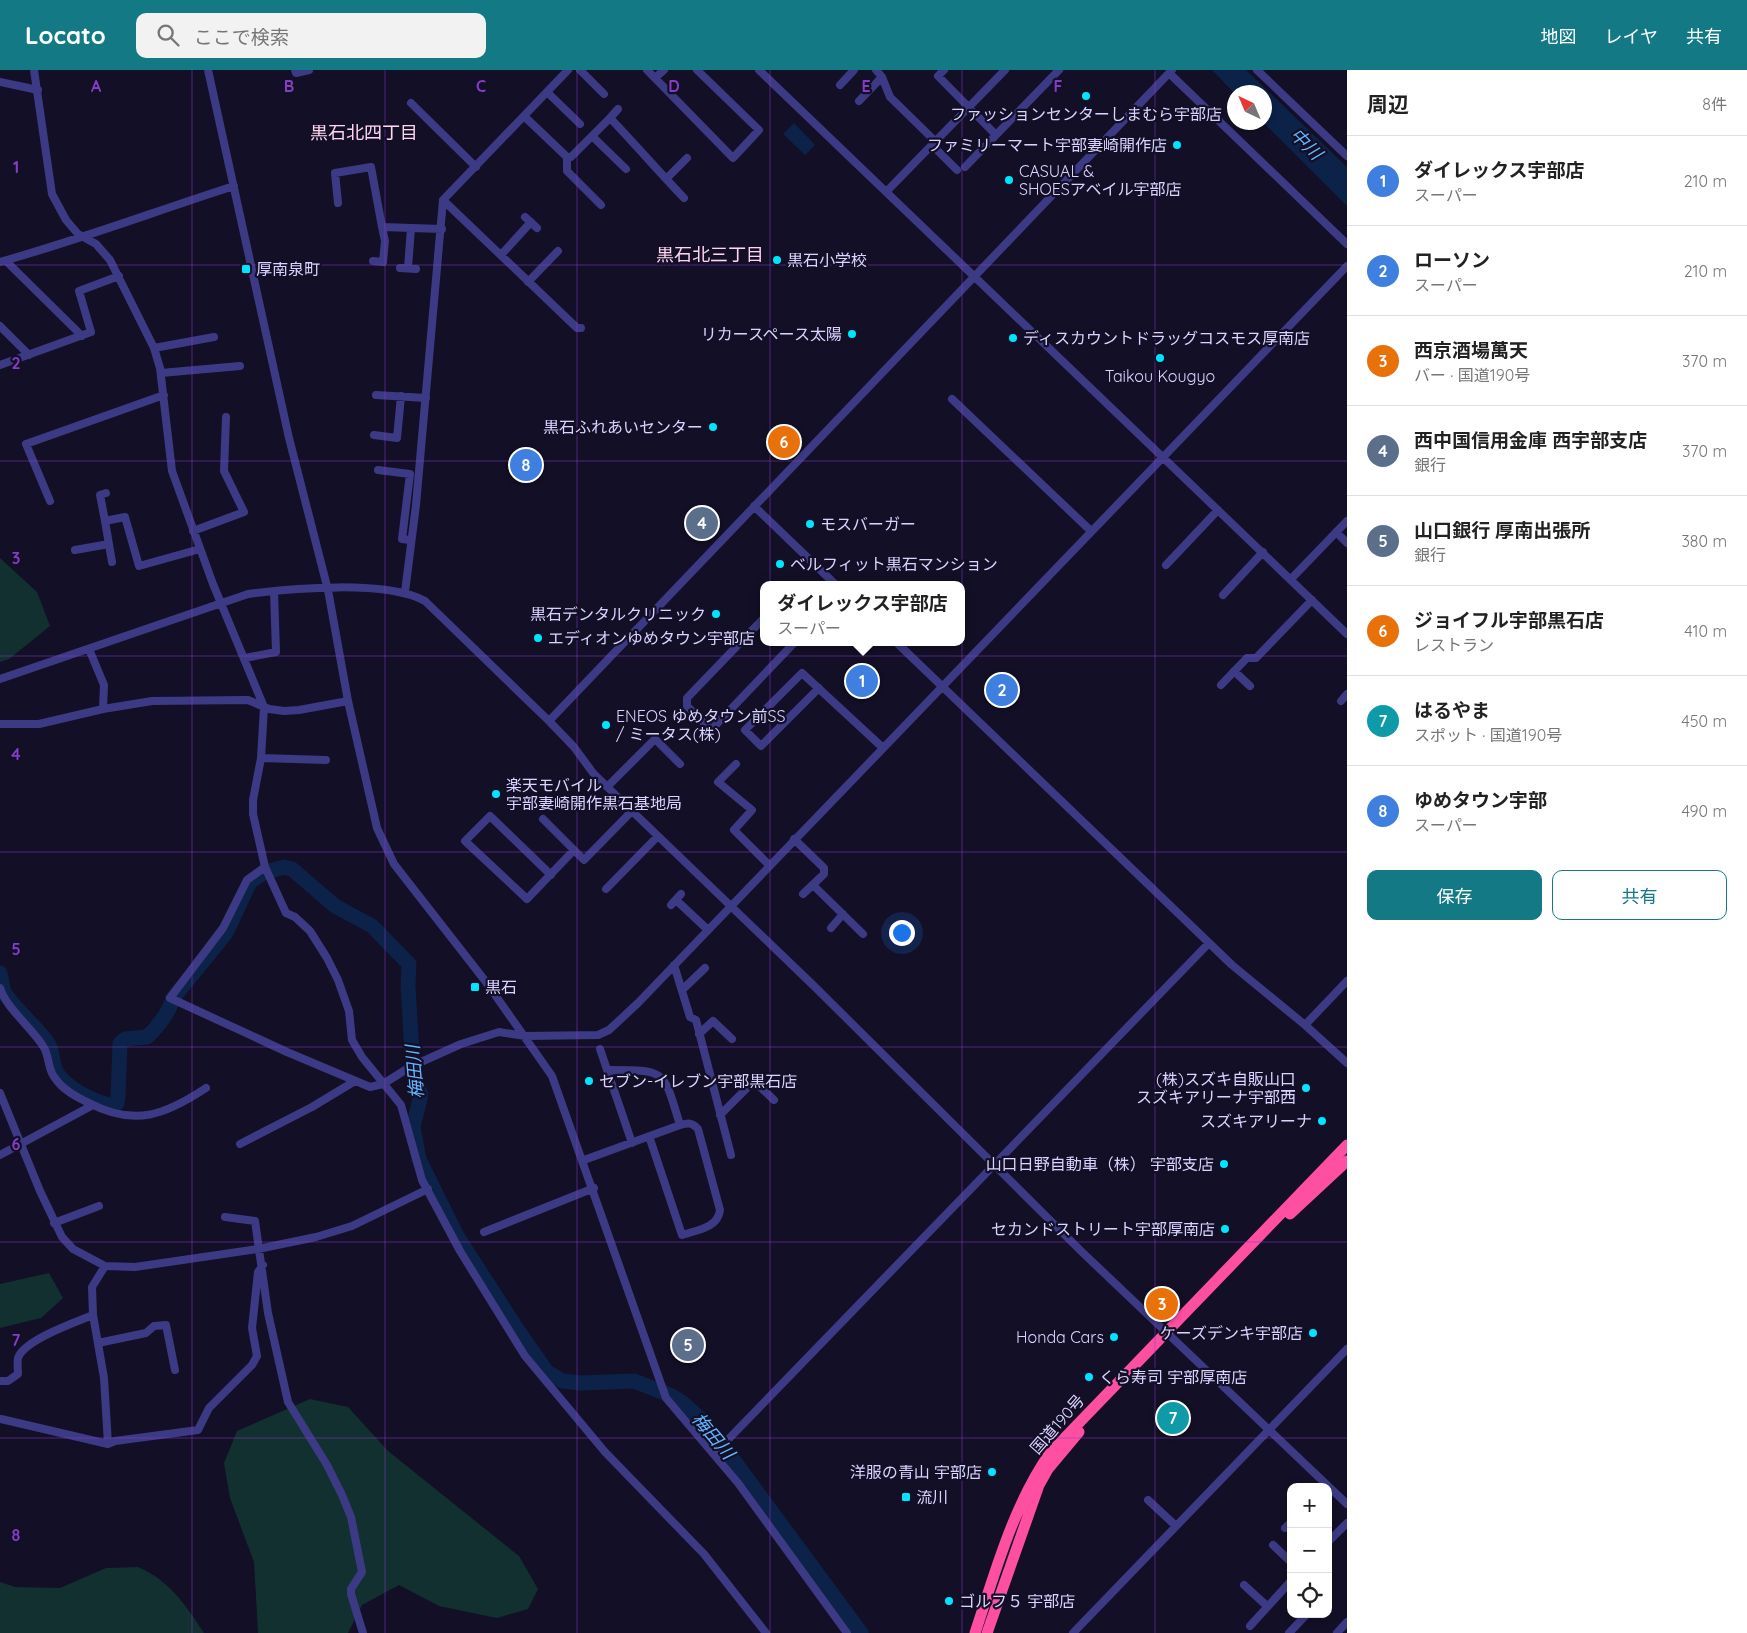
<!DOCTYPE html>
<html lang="ja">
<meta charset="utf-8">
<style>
body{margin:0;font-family:Quicksand,"Noto Sans JP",sans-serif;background:#f2f2f2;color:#222}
.controls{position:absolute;right:15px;bottom:15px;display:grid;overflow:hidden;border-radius:10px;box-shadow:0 2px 8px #0003}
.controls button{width:45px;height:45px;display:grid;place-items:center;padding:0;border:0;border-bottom:1px solid #e0e0e0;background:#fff;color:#222;font:25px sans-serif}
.compass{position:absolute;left:1227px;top:15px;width:45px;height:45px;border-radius:50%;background:#fff;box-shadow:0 2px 8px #0003;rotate:316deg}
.you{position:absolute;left:901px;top:862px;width:18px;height:18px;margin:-12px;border:4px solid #fff;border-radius:50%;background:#1a73e8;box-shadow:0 0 0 8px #1a73e833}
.badge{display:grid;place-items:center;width:32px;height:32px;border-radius:50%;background:#137a85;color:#fff;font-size:16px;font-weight:700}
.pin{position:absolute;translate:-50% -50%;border:2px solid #fff;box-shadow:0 1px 5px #0006}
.popup{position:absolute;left:760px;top:511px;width:205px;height:65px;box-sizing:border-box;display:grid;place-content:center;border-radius:10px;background:#fff;filter:drop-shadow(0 1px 4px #0005);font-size:16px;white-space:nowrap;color:#767676}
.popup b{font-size:19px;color:#222}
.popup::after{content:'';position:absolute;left:50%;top:100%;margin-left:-10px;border:10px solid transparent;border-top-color:#fff}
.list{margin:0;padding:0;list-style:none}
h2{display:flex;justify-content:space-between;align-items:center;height:65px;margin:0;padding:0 20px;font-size:21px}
h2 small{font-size:16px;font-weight:400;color:#767676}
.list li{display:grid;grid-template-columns:32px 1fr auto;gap:15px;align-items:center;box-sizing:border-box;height:90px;padding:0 20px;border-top:1px solid #e0e0e0}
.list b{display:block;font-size:19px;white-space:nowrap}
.list p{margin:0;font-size:16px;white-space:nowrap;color:#767676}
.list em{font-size:16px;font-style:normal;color:#767676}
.actions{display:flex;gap:10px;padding:15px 20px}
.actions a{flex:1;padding:11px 0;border:1px solid #137a85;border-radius:10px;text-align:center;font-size:18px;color:#137a85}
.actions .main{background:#137a85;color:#fff}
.icon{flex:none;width:28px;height:28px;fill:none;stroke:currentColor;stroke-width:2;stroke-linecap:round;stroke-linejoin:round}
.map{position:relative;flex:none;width:1347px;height:1563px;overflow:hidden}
header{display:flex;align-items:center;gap:30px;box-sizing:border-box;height:70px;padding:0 25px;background:#137a85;color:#fff}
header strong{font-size:24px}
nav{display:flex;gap:28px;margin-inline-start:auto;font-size:18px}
.search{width:350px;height:45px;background:#f2f2f2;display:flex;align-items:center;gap:12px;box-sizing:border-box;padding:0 18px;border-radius:10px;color:#767676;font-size:19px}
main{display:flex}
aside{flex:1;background:#fff}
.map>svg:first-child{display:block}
.green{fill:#12302f}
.water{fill:#0c2248}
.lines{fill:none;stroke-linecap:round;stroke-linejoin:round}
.river{stroke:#0c2248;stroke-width:15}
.minor{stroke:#3d3a85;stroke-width:8}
.highway{stroke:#ff4fa3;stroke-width:11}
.grid{fill:none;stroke:#843dc5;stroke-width:1;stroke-opacity:0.55}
.poi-dot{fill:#00e5ff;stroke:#130f26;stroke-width:2}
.labels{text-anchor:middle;stroke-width:4.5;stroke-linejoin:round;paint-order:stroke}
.poi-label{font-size:16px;fill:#d9d4ff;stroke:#130f26;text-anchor:start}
.street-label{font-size:16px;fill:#d9d4ff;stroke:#130f26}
.neighbourhood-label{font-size:18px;fill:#ffd6f0;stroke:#130f26}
.water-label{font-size:18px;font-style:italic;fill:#62b6ff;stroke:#130f26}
.grid-label{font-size:16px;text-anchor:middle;font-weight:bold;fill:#843dc5;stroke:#130f26;stroke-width:4.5;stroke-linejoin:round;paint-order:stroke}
</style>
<header>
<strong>Locato</strong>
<div class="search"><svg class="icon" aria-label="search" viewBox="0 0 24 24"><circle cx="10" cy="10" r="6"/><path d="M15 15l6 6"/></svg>ここで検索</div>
<nav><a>地図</a><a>レイヤ</a><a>共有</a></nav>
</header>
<main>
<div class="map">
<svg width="1347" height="1563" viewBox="0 0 1347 1563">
<rect width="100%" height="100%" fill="#130f26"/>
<path class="green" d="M 0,488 L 37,522 L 50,556 L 9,589 L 0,592 Z
M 49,1203 L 63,1228 L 41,1248 L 0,1258 L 0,1214 Z
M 310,1329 L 348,1337 L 388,1381 L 519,1486 L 538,1519 L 528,1539 L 497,1548 L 439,1536 L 399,1515 L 362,1535 L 348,1563 L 258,1563 L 254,1492 L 230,1428 L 224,1393 L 237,1361 Z
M 138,1497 C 170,1511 185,1534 204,1563 L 0,1563 L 0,1512 L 15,1517 L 60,1518 L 106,1498 Z"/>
<path class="water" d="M 1212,0 L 1246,0 L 1347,97 L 1347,136 L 1264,53 L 1264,22 L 1234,23 Z
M 794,53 L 815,75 L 805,85 L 783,64 Z"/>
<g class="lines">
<path class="river" d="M 0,903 C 2,910 2,920 6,925 C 18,943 37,956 49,975 C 54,985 51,998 60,1007 C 74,1022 93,1031 113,1036 L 117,1033 L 118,1026 L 120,973 L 125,969 L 147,967 C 157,958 170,941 173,928 L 226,863 L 250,812 L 263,803 L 284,797 L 292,799 L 335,836 L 372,856 L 409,894 L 408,915 L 413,1000 L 421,1025 L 413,1057 L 419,1089 L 457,1166 L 517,1259 L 547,1302 L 562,1311 L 581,1313 L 634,1311 L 672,1326 L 683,1333 L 704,1352 L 729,1384 L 861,1563"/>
<path class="minor" d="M 34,0 L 52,124 L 66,150 L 78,164 L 96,174 L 110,190 L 154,278 L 160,298 L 172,401 L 213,514 L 264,637 L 261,688 L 253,730 L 253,744 L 265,797 L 286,843 L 295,847 L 310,861 L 327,888 L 338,910 L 349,941 L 352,970 L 362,987 L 401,1035 L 422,1110 L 460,1181 L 525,1286 L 605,1382 L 704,1484 L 766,1563
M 208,0 L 289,368 L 328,520 L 348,631 L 377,758 L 394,794 L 486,912 L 552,1006 L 666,1328 L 738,1413 L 847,1563
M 295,0 L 296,3 L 309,0
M 580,0 L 604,24
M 647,0 L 733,88 L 759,60 L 697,0
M 759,0 L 1347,564
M 876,0 L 882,7 L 890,27 L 935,71
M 944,0 L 938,6 L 996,65
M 1257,0 L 1347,86
M 1169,3 L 1347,174
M 655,8 L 664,0
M 0,12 L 38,20
M 840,15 L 854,0
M 547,22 L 580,54
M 859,31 L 882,7
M 411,33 L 476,97
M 525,47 L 567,87 L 571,87 L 610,48 C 635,74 659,102 684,128
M 610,48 L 618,39
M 592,66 L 626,99
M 932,75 L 957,100
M 567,87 L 567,101 L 601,135
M 965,97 L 1059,0
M 666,109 L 687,88
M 887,121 L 1005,0
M 443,130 L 577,258 L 581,258
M 338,133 L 335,103 L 371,97 L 382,157 L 442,159
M 525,147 L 537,158
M 501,185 L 531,152
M 6,191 L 82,266
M 373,191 L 383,192 L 385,171 L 382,157
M 0,192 C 79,170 156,141 234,116
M 400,198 L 416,199
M 408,198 L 411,158
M 528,212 L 558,181
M 0,256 L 29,285
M 154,278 L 214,267
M 0,295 L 91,262 L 79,221 L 119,206
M 161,303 L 240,296
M 376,325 L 426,328
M 952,329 L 1091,461
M 374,365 L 397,368 L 401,326
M 378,400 L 410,404 L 402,469 L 410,470
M 50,431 L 26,374 L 164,325
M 754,436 L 836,515
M 105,451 L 100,425 L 106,423
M 193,461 L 244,442 L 224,401 L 226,347
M 1336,462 L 1347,473
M 75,480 L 109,474
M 112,492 L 105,451 L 125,447 L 139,496 L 200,479
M 1166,495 L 1218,440
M 1291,509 L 1347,451
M 405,522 L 416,435 L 443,130 L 568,0
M 1223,525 L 1263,482
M 763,549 L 687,628 L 687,636 L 711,660 L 795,572
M 896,572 L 1232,895 L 1305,955 L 1347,993
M 89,579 L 104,615 L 103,639
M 245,588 L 276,582 L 274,521
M 1234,601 L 1250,616
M 0,609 L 248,524 C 293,518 386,510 425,531 L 549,651 L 574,677 L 593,703 L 632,741 L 815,917 L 1082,1182 L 1347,1434
M 1221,615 L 1247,588 L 1256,588 L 1312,530
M 819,618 L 761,676 L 745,660 L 802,603 L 882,677
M 1341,631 L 1347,624
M 549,651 L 1172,0
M 0,654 L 39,654 L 103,639 L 152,631 L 248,630 L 269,639 L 284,641 L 299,640 L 348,631
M 261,688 L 326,690
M 736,694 L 718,712 L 752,740 L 734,760 L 769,795
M 607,717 L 655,669 L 680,694
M 543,749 L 584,790 L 632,741
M 794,769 L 824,798 L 824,804 L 803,824
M 265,797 L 247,810 L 223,858 L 170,928 L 287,982 L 370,1017 L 383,1014 L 410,997 L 461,974 L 499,962 L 525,966 L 598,965 L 609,960 L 638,933 L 1347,196
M 551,805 L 490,746 L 465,771 L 527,829 L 574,780
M 813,815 L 863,864
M 606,819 L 658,766
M 676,830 L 707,859
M 671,835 L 681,824
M 831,858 L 843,844
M 674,895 L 690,947 L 696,950 L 731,1085
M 0,918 C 6,938 32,958 43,976 C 50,986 47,999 55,1008 C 63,1020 76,1027 89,1033 C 135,1057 165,1045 206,1018
M 682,920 L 705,898
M 1305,955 L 1347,911
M 699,964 L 713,951 L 732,969
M 600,979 L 632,1073
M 607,1000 C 667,1000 663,999 680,1055
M 0,1023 L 40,1121 L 62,1167 L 73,1179 L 105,1196 L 135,1197 L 258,1179 L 316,1167 L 352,1156 L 428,1119
M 720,1045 L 754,1011 L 774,1030
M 240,1074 L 312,1037 L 355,1011
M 0,1085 L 93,1035
M 584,1090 L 680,1055 C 688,1053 692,1052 698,1059 L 720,1140 C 718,1158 697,1160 682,1165 L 649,1066
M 225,1147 L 255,1151 L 268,1243 L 288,1332 L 327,1395 L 342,1425 L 351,1447 L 362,1502 L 351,1519 L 351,1524 L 363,1563
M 54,1153 L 99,1136
M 484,1162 L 594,1118
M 105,1196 L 92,1217 L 93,1245 L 104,1308 L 108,1374
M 98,1273 L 146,1263 L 154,1256 L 166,1255 L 175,1300
M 0,1311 L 8,1311 L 18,1304 C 18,1299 17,1293 18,1288 C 24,1270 76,1252 93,1245
M 1,1349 L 108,1374 L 115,1371 L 198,1360 L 209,1338 L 252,1295 L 257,1286 L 252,1258 L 258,1202 L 263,1195
M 714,1384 L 1209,873
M 1148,1430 L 1176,1456
M 1285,1458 L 1291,1452
M 1328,1472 L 1347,1453
M 1273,1475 L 1291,1492
M 1244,1515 L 1267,1536
M 1250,1556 L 1291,1511
M 1073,1563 L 1347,1279
M 1289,1563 L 1307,1544
M 1337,1563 L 1347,1552"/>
<path class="highway" d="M 1290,1144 L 1347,1091
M 975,1563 C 995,1503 1013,1436 1050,1383 L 1347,1075
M 987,1563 L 1039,1415 L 1048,1399 L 1079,1362"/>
</g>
<path class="grid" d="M 192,0 L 192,1563M 385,0 L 385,1563M 577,0 L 577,1563M 770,0 L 770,1563M 962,0 L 962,1563M 1155,0 L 1155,1563M 0,195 L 1347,195M 0,391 L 1347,391M 0,586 L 1347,586M 0,782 L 1347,782M 0,977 L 1347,977M 0,1172 L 1347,1172M 0,1368 L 1347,1368"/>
<g class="poi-dot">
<circle cx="1086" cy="26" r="5"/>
<circle cx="1177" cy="75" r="5"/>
<circle cx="1009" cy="110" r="5"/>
<circle cx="777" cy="190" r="5"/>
<rect x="241" y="194" width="10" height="10" rx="2.5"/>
<circle cx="852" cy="264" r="5"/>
<circle cx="1013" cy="268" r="5"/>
<circle cx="1160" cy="288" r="5"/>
<circle cx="713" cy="357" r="5"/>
<circle cx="810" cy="454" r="5"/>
<circle cx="780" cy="494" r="5"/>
<circle cx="716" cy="544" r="5"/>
<circle cx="538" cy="568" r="5"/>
<circle cx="606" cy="655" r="5"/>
<circle cx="496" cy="724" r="5"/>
<rect x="470" y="912" width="10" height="10" rx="2.5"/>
<circle cx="589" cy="1011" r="5"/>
<circle cx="1306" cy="1018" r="5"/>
<circle cx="1322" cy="1051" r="5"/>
<circle cx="1224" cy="1094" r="5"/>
<circle cx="1225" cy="1159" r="5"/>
<circle cx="1313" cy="1263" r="5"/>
<circle cx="1114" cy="1267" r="5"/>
<circle cx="1089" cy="1307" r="5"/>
<circle cx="992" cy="1402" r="5"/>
<rect x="901" y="1422" width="10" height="10" rx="2.5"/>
<circle cx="949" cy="1531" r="5"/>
</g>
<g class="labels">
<g class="poi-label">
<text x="1086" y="50" text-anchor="middle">ファッションセンターしまむら宇部店</text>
<text x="1167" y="81" text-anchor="end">ファミリーマート宇部妻崎開作店</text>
<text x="1019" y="107">CASUAL &amp;<tspan x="1019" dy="18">SHOESアベイル宇部店</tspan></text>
<text x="787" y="196">黒石小学校</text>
<text x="256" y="205">厚南泉町</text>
<text x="842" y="270" text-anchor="end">リカースペース太陽</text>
<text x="1023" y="274">ディスカウントドラッグコスモス厚南店</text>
<text x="1160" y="312" text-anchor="middle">Taikou Kougyo</text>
<text x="703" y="363" text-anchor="end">黒石ふれあいセンター</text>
<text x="820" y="460">モスバーガー</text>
<text x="790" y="500">ベルフィット黒石マンション</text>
<text x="706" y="550" text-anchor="end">黒石デンタルクリニック</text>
<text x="548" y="574">エディオンゆめタウン宇部店</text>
<text x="616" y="652">ENEOS ゆめタウン前SS<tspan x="616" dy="18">/ ミータス(株)</tspan></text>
<text x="506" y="721">楽天モバイル<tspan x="506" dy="18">宇部妻崎開作黒石基地局</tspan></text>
<text x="485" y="923">黒石</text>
<text x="1296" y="1015" text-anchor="end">(株)スズキ自販山口<tspan x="1296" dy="18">スズキアリーナ宇部西</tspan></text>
<text x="599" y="1017">セブン-イレブン宇部黒石店</text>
<text x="1312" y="1057" text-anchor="end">スズキアリーナ</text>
<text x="1214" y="1100" text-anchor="end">山口日野自動車（株） 宇部支店</text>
<text x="1215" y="1165" text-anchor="end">セカンドストリート宇部厚南店</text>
<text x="1303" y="1269" text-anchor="end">ケーズデンキ宇部店</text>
<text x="1104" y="1273" text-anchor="end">Honda Cars</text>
<text x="1099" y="1313">くら寿司 宇部厚南店</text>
<text x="982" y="1408" text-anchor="end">洋服の青山 宇部店</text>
<text x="916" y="1433">流川</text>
<text x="959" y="1537">ゴルフ５ 宇部店</text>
</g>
<g class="street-label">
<text transform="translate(1057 1354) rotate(-49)" y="6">国道190号</text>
</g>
<g class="neighbourhood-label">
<text x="364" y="69">黒石北四丁目</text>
<text x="710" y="191">黒石北三丁目</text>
</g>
<g class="water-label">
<text transform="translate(1306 74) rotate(45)" y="6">中川</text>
<text transform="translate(415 1002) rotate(-95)" y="6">梅田川</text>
<text transform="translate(713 1366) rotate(50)" y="6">梅田川</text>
</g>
</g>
<g class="grid-label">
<text x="96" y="22">A</text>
<text x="289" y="22">B</text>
<text x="481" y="22">C</text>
<text x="674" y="22">D</text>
<text x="866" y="22">E</text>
<text x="1058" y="22">F</text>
<text x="16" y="103">1</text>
<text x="16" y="299">2</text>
<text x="16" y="494">3</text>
<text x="16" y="690">4</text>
<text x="16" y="885">5</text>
<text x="16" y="1080">6</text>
<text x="16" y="1276">7</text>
<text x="16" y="1471">8</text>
</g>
</svg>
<div class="controls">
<button>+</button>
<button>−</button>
<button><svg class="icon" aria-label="locate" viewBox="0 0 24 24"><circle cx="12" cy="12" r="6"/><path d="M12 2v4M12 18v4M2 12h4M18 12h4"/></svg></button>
</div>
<svg class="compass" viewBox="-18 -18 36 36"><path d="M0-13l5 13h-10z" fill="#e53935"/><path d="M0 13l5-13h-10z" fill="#767676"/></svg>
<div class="you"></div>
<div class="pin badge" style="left:862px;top:611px;background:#3f7fe0">1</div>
<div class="popup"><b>ダイレックス宇部店</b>スーパー</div>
<div class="pin badge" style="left:1002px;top:620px;background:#3f7fe0">2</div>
<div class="pin badge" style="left:1162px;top:1234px;background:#e8710a">3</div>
<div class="pin badge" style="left:702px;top:453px;background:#5c6f8a">4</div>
<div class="pin badge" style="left:688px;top:1275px;background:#5c6f8a">5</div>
<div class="pin badge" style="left:784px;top:372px;background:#e8710a">6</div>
<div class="pin badge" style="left:1173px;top:1348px;background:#0f9aa8">7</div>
<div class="pin badge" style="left:526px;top:395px;background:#3f7fe0">8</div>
</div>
<aside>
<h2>周辺<small>8件</small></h2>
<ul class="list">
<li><span class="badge" style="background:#3f7fe0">1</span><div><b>ダイレックス宇部店</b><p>スーパー</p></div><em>210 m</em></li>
<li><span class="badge" style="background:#3f7fe0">2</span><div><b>ローソン</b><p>スーパー</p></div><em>210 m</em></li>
<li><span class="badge" style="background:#e8710a">3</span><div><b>西京酒場萬天</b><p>バー · 国道190号</p></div><em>370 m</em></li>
<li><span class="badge" style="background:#5c6f8a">4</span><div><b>西中国信用金庫 西宇部支店</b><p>銀行</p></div><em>370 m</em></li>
<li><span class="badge" style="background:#5c6f8a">5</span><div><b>山口銀行 厚南出張所</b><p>銀行</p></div><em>380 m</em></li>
<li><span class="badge" style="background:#e8710a">6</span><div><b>ジョイフル宇部黒石店</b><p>レストラン</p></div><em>410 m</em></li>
<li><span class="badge" style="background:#0f9aa8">7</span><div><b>はるやま</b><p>スポット · 国道190号</p></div><em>450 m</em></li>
<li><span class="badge" style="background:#3f7fe0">8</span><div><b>ゆめタウン宇部</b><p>スーパー</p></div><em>490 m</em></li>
</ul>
<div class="actions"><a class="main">保存</a><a>共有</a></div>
</aside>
</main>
